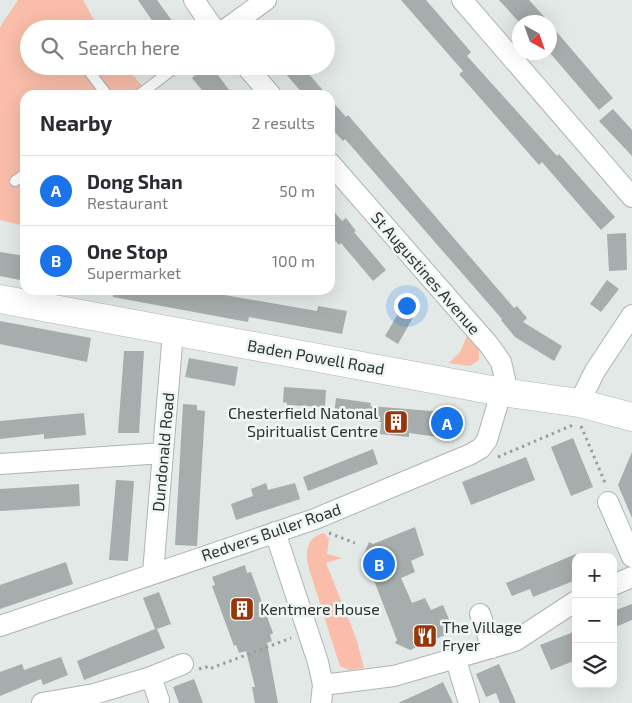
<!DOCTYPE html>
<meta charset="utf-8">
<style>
body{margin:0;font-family:"Exo 2",sans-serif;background:#f7f7f7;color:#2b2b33}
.controls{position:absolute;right:15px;bottom:15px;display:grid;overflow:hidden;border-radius:10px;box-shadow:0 5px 20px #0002}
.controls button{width:45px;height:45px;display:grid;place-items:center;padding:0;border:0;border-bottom:1px solid #e1e1e2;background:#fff;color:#2b2b33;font:25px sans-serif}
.compass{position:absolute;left:512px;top:15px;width:45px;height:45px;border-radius:50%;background:#fff;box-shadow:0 5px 20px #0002;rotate:140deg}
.you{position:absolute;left:406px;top:305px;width:18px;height:18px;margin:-12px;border:4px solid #fff;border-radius:50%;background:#1a73e8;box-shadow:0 0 0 8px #1a73e833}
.badge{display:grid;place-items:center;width:32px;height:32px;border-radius:50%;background:#1a73e8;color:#fff;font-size:16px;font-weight:700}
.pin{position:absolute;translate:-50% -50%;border:2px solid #fff;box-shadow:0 1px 5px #0006}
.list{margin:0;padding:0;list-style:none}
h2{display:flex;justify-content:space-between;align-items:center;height:65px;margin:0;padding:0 20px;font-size:21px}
h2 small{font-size:16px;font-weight:400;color:#7c7c81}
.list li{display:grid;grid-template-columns:32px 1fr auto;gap:15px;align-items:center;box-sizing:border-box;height:70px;padding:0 20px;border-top:1px solid #e1e1e2}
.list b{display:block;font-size:19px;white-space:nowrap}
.list p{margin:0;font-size:16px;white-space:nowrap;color:#7c7c81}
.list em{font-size:16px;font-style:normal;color:#7c7c81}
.icon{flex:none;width:28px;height:28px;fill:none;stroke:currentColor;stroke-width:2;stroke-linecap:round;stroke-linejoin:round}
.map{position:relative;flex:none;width:632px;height:703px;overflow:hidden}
.search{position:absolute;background:#fff;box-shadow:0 5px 20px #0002;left:20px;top:20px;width:315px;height:55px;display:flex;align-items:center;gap:12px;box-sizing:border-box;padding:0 18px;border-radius:28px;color:#7c7c81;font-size:19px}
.panel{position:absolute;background:#fff;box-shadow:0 5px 20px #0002;left:20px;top:90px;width:315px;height:205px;border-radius:15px}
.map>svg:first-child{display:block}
.green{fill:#f9bda9}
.building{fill:#a6adac}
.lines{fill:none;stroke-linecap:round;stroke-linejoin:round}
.lane-casing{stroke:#aeb5b4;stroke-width:12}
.street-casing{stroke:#aeb5b4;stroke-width:22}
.secondary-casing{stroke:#aeb5b4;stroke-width:29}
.path{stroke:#9a9f9e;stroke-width:3;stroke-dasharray:2.5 4;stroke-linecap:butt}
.lane{stroke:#fff;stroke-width:10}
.street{stroke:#fff;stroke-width:20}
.secondary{stroke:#fff;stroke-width:28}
.labels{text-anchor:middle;stroke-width:5;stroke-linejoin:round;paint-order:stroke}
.street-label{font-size:16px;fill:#2f3231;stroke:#eff7f5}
.poi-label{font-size:16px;fill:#2f3231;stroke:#eff7f5;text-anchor:start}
</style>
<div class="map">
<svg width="632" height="703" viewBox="0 0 632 703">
<rect width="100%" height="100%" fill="#e2e9e7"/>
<path class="green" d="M 18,0 L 83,0 L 99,29 L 29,29 L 29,66 L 125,66 L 150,95 L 25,95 L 25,226 L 0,220 L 0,27 Z
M 467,336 L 479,350 L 479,360 L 470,366 L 449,363 L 460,352 Z
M 324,533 L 329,539 L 327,554 L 342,558 L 326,563 L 356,638 L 364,668 L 349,670 L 340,666 L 310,572 C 305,556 304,538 324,533 Z"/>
<path class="building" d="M 138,0 L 157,0 L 178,29 L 158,29 Z
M 401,0 L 426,0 L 471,52 L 467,56 L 557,156 L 559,154 L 615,217 L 601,230 L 542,162 L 539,165 L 459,74 L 463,71 Z
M 499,0 L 529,0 L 549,22 L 519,22 Z
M 550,24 L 613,98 L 599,110 L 550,53 Z
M 205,66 L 211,66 L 233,95 L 206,95 L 192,78 Z
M 279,66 L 302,66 L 327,95 L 304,95 Z
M 330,99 L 346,117 L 348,115 L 514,308 L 517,306 L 527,318 L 523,322 L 562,346 L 554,361 L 515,337 L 501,320 L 502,319 L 345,139 L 343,141 L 330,127 Z
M 613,109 L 632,130 L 632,156 L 599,121 Z
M 330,207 L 342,221 L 346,218 L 356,231 L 354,232 L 386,270 L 373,281 L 341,243 L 339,245 L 330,235 Z
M 626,233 L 627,270 L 609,271 L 607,234 Z
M 0,252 L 25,256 L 25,281 L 0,276 Z
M 607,280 L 619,289 L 601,312 L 590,304 Z
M 114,290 L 207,290 L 207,292 L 317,311 L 318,306 L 347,311 L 342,334 L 249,317 L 248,322 L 113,297 Z
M 406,300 L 419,307 L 398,344 L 385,336 Z
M 0,321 L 91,338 L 87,362 L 0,344 Z
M 124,351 L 144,351 L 139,433 L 118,433 Z
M 189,358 L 238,367 L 235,386 L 185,377 Z
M 284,387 L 326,390 L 325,407 L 287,405 L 287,403 L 283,402 Z
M 336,398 L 371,403 L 370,406 L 456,413 L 463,419 L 464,425 L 460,431 L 448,433 L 445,438 L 409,433 L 409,437 L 380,434 L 381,422 L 334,415 Z
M 183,404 L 197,405 L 197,410 L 205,411 L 197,546 L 175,545 Z
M 84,413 L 86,435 L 44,439 L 44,434 L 0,439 L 0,421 Z
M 573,438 L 593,487 L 571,496 L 551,447 Z
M 373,449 L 378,464 L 308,491 L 303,477 Z
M 632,452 L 632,518 L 618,485 Z
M 526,457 L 535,480 L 471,505 L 462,482 Z
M 116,480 L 134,481 L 128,561 L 109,560 Z
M 266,483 L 268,490 L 295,483 L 300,499 L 236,520 L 231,504 L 253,496 L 251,489 Z
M 79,484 L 80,506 L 0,511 L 0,489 Z
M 415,527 L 424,555 L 411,561 L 415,572 L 401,578 L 412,603 L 425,598 L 431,610 L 443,605 L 454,631 L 410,650 L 395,643 L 397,640 L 368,565 L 361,561 L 369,542 L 373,544 Z
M 576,554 L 576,580 L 533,597 L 530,589 L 512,596 L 506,583 Z
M 66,562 L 73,584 L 0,609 L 0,585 Z
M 245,565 L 247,573 L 251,572 L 273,633 L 270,635 L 272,641 L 267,643 L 278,703 L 255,703 L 252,687 L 255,687 L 246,651 L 239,653 L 236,645 L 234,646 L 212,586 L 215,585 L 212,577 Z
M 159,592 L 171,624 L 157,629 L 165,648 L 84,680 L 77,661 L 155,629 L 143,598 Z
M 632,604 L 632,620 L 613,628 L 613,611 Z
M 576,631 L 576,660 L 551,670 L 540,645 Z
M 61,657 L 68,675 L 43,685 L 41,679 L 0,696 L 0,672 L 22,664 L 24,670 Z
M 499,664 L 507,682 L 516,703 L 500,703 L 496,693 L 486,697 L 476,674 Z
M 194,679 L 203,703 L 179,703 L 173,687 Z
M 443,682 L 453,703 L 398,703 L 431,688 Z"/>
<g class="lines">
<defs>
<path id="lane" d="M 85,66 L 107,95
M 139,95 L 177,66
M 15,181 L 25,174"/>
<path id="street" d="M 194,0 L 214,29
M 462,0 L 632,197
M 226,29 L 266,0
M 246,66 L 271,95
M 579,403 L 595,371 L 632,315
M 0,464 L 163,453
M 608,502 L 632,557
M 275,532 L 318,662 L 323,685 L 321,703
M 153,573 L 173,332
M 613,585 L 632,577
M 480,614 L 492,648
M 0,626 L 315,519 L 471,454 L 481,448 L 487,440 L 505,379 L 501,362 L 489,345 L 330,163
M 456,660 L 469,703
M 151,677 L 159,700
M 323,685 L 394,676 L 515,641 L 576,601
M 42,703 L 94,694 L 151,677 L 183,664"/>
<path id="secondary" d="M 0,299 L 502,392 L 579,403 L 632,417"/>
</defs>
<use href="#lane" class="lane-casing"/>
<use href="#street" class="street-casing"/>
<use href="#secondary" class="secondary-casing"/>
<path class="path" d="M 581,426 L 606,485
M 498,457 L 573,425
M 329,533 L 355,543
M 199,669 L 206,667 L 209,669 L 291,638"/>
<use href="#lane" class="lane"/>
<use href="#street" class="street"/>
<use href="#secondary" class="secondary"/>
</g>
<defs>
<symbol id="building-square" viewBox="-11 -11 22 22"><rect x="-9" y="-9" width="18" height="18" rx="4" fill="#9a350a" stroke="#eff7f5"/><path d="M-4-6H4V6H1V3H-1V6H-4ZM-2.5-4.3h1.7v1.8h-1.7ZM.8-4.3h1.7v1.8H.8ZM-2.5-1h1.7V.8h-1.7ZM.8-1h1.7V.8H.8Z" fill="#fff"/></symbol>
<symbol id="restaurant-square" viewBox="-11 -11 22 22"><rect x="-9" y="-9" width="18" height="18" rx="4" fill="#9a350a" stroke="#eff7f5"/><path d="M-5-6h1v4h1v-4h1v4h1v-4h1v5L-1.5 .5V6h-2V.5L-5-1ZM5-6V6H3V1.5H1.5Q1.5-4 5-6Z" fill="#fff"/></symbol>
</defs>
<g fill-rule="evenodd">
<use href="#building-square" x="382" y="408" width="28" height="28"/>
<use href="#building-square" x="228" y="595" width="28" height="28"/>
<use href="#restaurant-square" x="411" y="622" width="28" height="28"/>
</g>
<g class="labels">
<g class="street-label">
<text transform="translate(426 273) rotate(49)" y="6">St Augustines Avenue</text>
<text transform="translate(316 357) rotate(10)" y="6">Baden Powell Road</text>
<text transform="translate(163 452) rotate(-85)" y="6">Dundonald Road</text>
<text transform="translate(271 532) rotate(-19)" y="6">Redvers Buller Road</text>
</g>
<g class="poi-label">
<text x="378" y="419" text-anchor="end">Chesterfield Natonal<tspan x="378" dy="18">Spiritualist Centre</tspan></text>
<text x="260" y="615">Kentmere House</text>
<text x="442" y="633">The Village<tspan x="442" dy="18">Fryer</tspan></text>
</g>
</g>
</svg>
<div class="controls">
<button>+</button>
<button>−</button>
<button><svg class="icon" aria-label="layers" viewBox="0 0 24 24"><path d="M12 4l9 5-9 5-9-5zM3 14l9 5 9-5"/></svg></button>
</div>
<svg class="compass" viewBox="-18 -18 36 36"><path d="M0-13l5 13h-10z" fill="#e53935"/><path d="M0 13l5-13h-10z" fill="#7c7c81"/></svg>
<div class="you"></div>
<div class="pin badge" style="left:447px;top:423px">A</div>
<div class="pin badge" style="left:379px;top:564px">B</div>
<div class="search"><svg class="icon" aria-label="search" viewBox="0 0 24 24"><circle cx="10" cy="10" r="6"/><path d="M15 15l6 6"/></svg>Search here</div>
<section class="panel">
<h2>Nearby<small>2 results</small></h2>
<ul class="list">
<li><span class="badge">A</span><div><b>Dong Shan</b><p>Restaurant</p></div><em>50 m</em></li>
<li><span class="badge">B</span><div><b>One Stop</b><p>Supermarket</p></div><em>100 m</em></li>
</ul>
</section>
</div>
